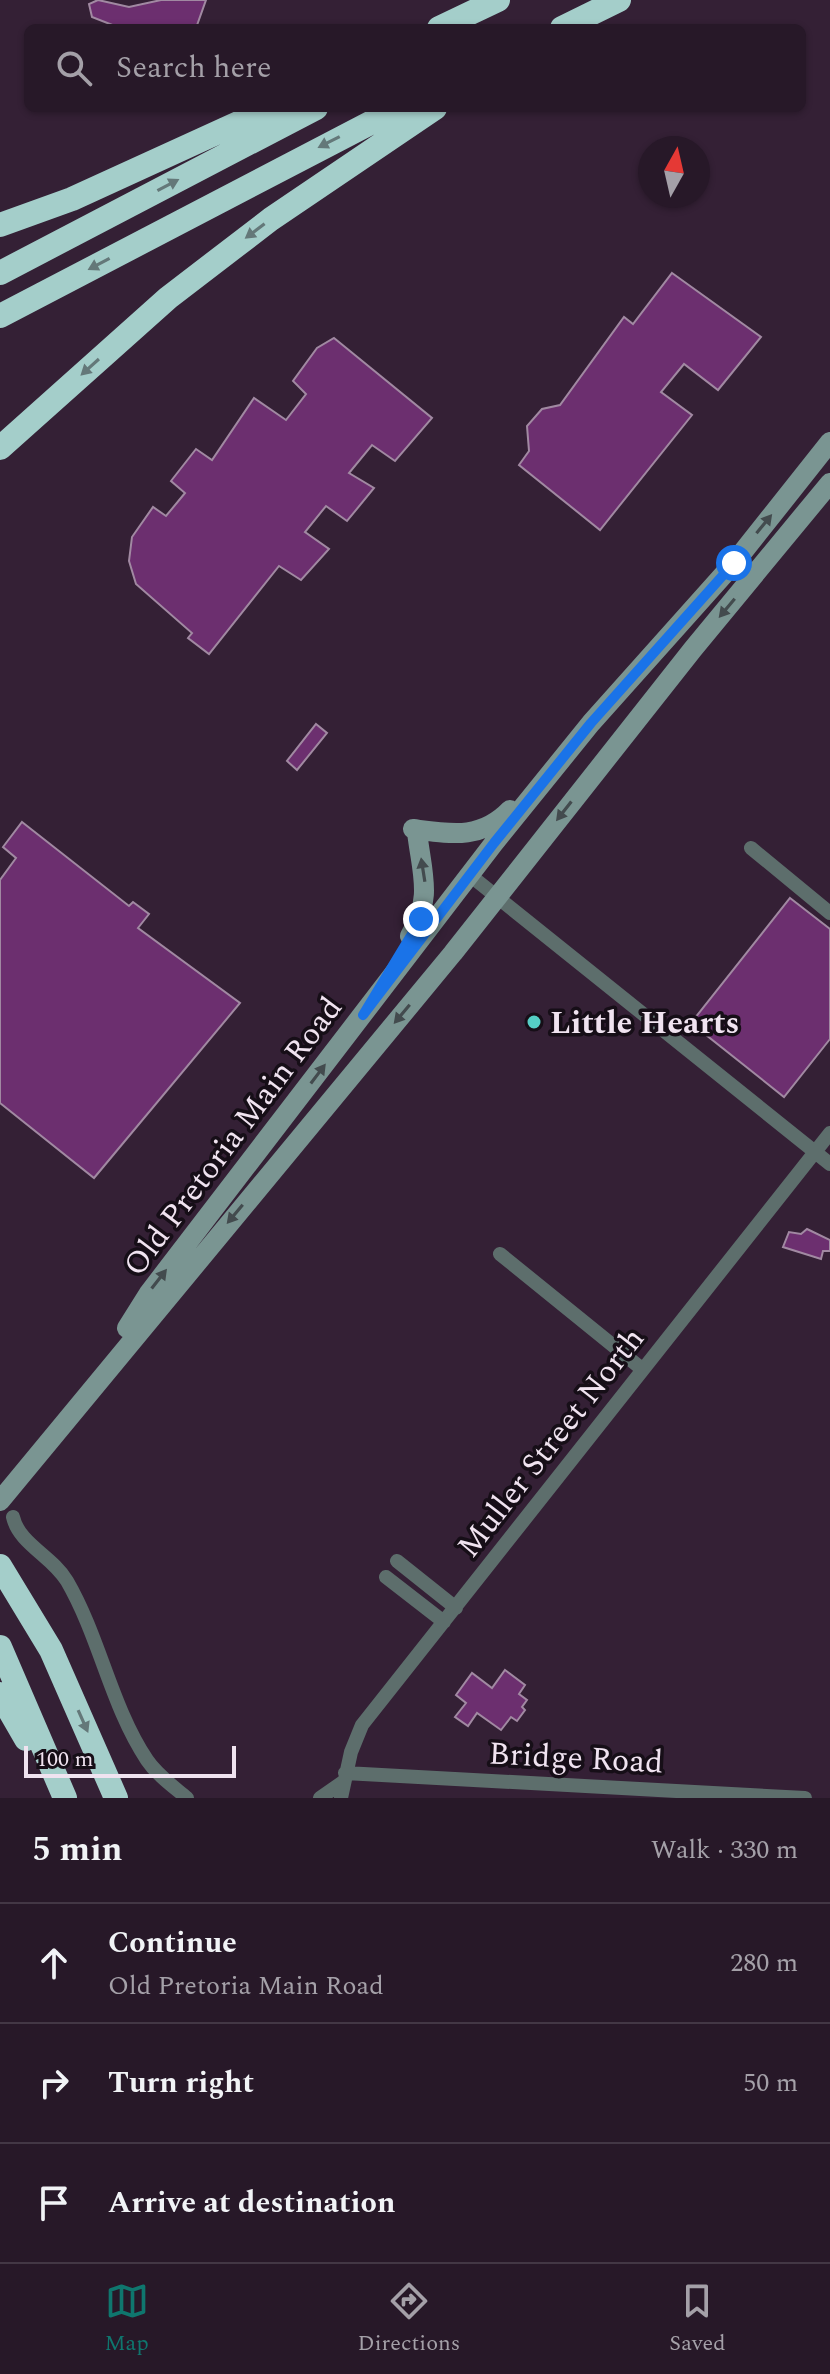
<!DOCTYPE html>
<meta charset="utf-8">
<style>
body{margin:0;font-family:Spectral,serif;background:#2f2130;color:#f1f3f6}
.compass{position:absolute;left:638px;top:136px;width:72px;height:72px;border-radius:50%;background:#271828;box-shadow:0 2px 6px #0004;rotate:8deg}
.scale{position:absolute;left:24px;bottom:20px;width:212px;box-sizing:border-box;padding-left:8px;border:4px solid #f0e3f0;border-top:0;font-size:22px;line-height:28px;white-space:nowrap;color:#f0e3f0;-webkit-text-stroke:6px #160e17;paint-order:stroke}
.stop{position:absolute;width:24px;height:24px;margin:-18px;border:6px solid #1a73e8;border-radius:50%;background:#fff}
.stop.end{background:#1a73e8;border-color:#fff;box-shadow:0 2px 8px #0008}
.list{margin:0;padding:0;list-style:none}
h2{display:flex;justify-content:space-between;align-items:center;height:104px;margin:0;padding:0 32px;font-size:34px}
h2 small{font-size:26px;font-weight:400;color:#a4a0a8}
.list li{display:grid;grid-template-columns:52px 1fr auto;gap:24px;align-items:center;box-sizing:border-box;height:120px;padding:0 32px;border-top:2px solid #433745}
.list b{display:block;font-size:30px;white-space:nowrap}
.list p{margin:0;font-size:26px;white-space:nowrap;color:#a4a0a8}
.list em{font-size:26px;font-style:normal;color:#a4a0a8}
.icon{flex:none;width:44px;height:44px;fill:none;stroke:currentColor;stroke-width:2;stroke-linecap:round;stroke-linejoin:round}
.map{position:relative;flex:none;width:830px;height:1798px;overflow:hidden}
.search{position:absolute;background:#271828;box-shadow:0 2px 6px #0004;left:24px;right:24px;top:24px;height:88px;display:flex;align-items:center;gap:20px;box-sizing:border-box;padding:0 28px;border-radius:12px;color:#a4a0a8;font-size:30px}
.sheet{height:464px;background:#271828}
nav{display:flex;justify-content:space-around;align-items:center;box-sizing:border-box;height:112px;border-top:2px solid #433745;background:#271828;font-size:22px;color:#a4a0a8}
nav a{display:grid;justify-items:center;gap:4px}
nav .on{color:#0f766e}
.map>svg:first-child{display:block}
.building{fill:#6c2f6f;stroke:#a189a2;stroke-width:2}
.lines{fill:none;stroke-linecap:round;stroke-linejoin:round}
.minor{stroke:#5d6e6c;stroke-width:14}
.secondary{stroke:#7a9592;stroke-width:20}
.motorway{stroke:#a4ceca;stroke-width:24}
.oneway{fill:#647879}
.oneway2{fill:#434b4e}
.route{stroke:#1a73e8;stroke-width:10}
.poi-dot{fill:#55cec5;stroke:#160e17;stroke-width:3}
.labels{text-anchor:middle;stroke-width:7;stroke-linejoin:round;paint-order:stroke}
.poi-label{font-size:32px;font-weight:bold;fill:#f0e3f0;stroke:#160e17;text-anchor:start}
.street-label{font-size:32px;fill:#f0e3f0;stroke:#160e17}
</style>
<div class="map">
<svg width="830" height="1798" viewBox="0 0 830 1798">
<rect width="100%" height="100%" fill="#342035"/>
<path class="building" d="M 98,0 L 129,7 L 161,0 L 206,0 L 196,28 L 120,28 L 92,17 L 89,4 Z
M 672,273 L 761,337 L 718,390 L 684,364 L 661,392 L 692,415 L 600,530 L 519,465 L 529,451 L 527,426 L 542,409 L 560,405 L 624,317 L 633,324 Z
M 334,338 L 432,418 L 395,461 L 372,445 L 349,473 L 374,488 L 347,521 L 326,506 L 305,532 L 329,549 L 301,580 L 279,566 L 209,654 L 188,638 L 192,633 L 136,584 L 129,561 L 132,537 L 153,507 L 166,516 L 185,493 L 171,481 L 196,449 L 212,460 L 254,398 L 286,420 L 306,394 L 293,381 L 317,348 Z
M 316,724 L 327,733 L 297,770 L 287,761 Z
M 22,822 L 129,906 L 133,902 L 149,914 L 138,928 L 240,1003 L 94,1178 L 0,1103 L 0,880 L 16,858 L 3,847 Z
M 790,898 L 830,929 L 830,1039 L 784,1097 L 691,1023 Z
M 807,1229 L 830,1240 L 830,1251 L 823,1251 L 821,1259 L 783,1247 L 789,1232 L 801,1234 Z
M 505,1670 L 525,1685 L 519,1694 L 527,1700 L 522,1707 L 525,1710 L 517,1721 L 511,1717 L 501,1730 L 477,1713 L 468,1726 L 455,1717 L 466,1703 L 456,1695 L 472,1673 L 492,1688 Z"/>
<g class="lines">
<path class="minor" d="M 751,848 L 830,913
M 471,876 L 830,1164
M 500,1254 L 642,1369
M 13,1517 C 19,1544 52,1556 67,1581 C 100,1638 111,1706 147,1760 C 157,1775 174,1787 187,1798
M 397,1561 L 456,1608
M 386,1577 L 444,1622
M 345,1773 L 805,1798
M 320,1798 L 343,1782
M 341,1798 L 351,1752 L 362,1725 L 830,1133"/>
<path class="secondary" d="M 413,829 C 451,834 481,840 510,810
M 410,936 C 433,898 422,874 417,832
M 127,1328 L 149,1293 L 494,843 L 591,723 L 734,563 L 830,442
M 0,1501 L 453,953 L 693,649 L 830,483"/>
<path class="motorway" d="M 439,28 L 498,0
M 562,28 L 619,0
M 0,225 L 72,199 L 271,108
M 0,273 L 316,108
M 0,316 L 399,108
M 0,448 L 168,298 L 271,219 L 435,108
M 0,1566 L 51,1650 L 116,1798
M 0,1647 L 65,1798
M 0,1694 L 26,1739"/>
</g>
<defs><path id="oneway-solid" d="M-6-.8H1V-3.2L6.5 0L1 3.2V.8H-6Z" transform="scale(2)"/></defs>
<g class="oneway">
<use href="#oneway-solid" transform="translate(329 142) rotate(153)"/>
<use href="#oneway-solid" transform="translate(168 185) rotate(-28)"/>
<use href="#oneway-solid" transform="translate(255 231) rotate(143)"/>
<use href="#oneway-solid" transform="translate(99 264) rotate(152)"/>
<use href="#oneway-solid" transform="translate(90 367) rotate(138)"/>
<use href="#oneway-solid" transform="translate(83 1721) rotate(66)"/>
</g>
<g class="oneway2">
<use href="#oneway-solid" transform="translate(764 524) rotate(-51)"/>
<use href="#oneway-solid" transform="translate(727 608) rotate(130)"/>
<use href="#oneway-solid" transform="translate(564 811) rotate(128)"/>
<use href="#oneway-solid" transform="translate(423 870) rotate(-99)"/>
<use href="#oneway-solid" transform="translate(402 1014) rotate(130)"/>
<use href="#oneway-solid" transform="translate(318 1074) rotate(-53)"/>
<use href="#oneway-solid" transform="translate(235 1214) rotate(130)"/>
<use href="#oneway-solid" transform="translate(159 1279) rotate(-52)"/>
</g>
<g class="lines">
<path class="route" d="M 421,919 L 363,1015 L 494,843 L 591,723 L 734,563"/>
</g>
<circle class="poi-dot" cx="534" cy="1022" r="8"/>
<g class="labels">
<g class="poi-label">
<text x="550" y="1033">Little Hearts</text>
</g>
<g class="street-label">
<text transform="translate(232 1136) rotate(-53)" y="11">Old Pretoria Main Road</text>
<text transform="translate(550 1442) rotate(-52)" y="11">Muller Street North</text>
<text transform="translate(576 1757) rotate(3)" y="11">Bridge Road</text>
</g>
</g>
</svg>
<svg class="compass" viewBox="-18 -18 36 36"><path d="M0-13l5 13h-10z" fill="#e53935"/><path d="M0 13l5-13h-10z" fill="#a4a0a8"/></svg>
<div class="scale">100 m</div>
<div class="stop" style="left:734px;top:563px"></div>
<div class="stop end" style="left:421px;top:919px"></div>
<div class="search"><svg class="icon" aria-label="search" viewBox="0 0 24 24"><circle cx="10" cy="10" r="6"/><path d="M15 15l6 6"/></svg>Search here</div>
</div>
<section class="sheet">
<h2>5 min<small>Walk · 330 m</small></h2>
<ul class="list">
<li><svg class="icon" aria-label="ahead" viewBox="0 0 24 24"><path d="M12 20V5M6 11l6-6 6 6"/></svg><div><b>Continue</b><p>Old Pretoria Main Road</p></div><em>280 m</em></li>
<li><svg class="icon" aria-label="right" viewBox="0 0 24 24"><path d="M7 20v-9h11M14 6l5 5-5 5"/></svg><div><b>Turn right</b></div><em>50 m</em></li>
<li><svg class="icon" aria-label="arrive" viewBox="0 0 24 24"><path d="M6 21V4h12l-3 4 3 4H6"/></svg><div><b>Arrive at destination</b></div></li>
</ul>
</section>
<nav>
<a class="on"><svg class="icon" aria-label="map" viewBox="0 0 24 24"><path d="M3 6l6-2 6 2 6-2v14l-6 2-6-2-6 2zM9 4v14M15 6v14"/></svg>Map</a>
<a><svg class="icon" aria-label="directions" viewBox="0 0 24 24"><path d="M12 3l9 9-9 9-9-9zM9 14v-3h6M13 9l2 2-2 2"/></svg>Directions</a>
<a><svg class="icon" aria-label="saved" viewBox="0 0 24 24"><path d="M7 4h10v16l-5-4-5 4z"/></svg>Saved</a>
</nav>
